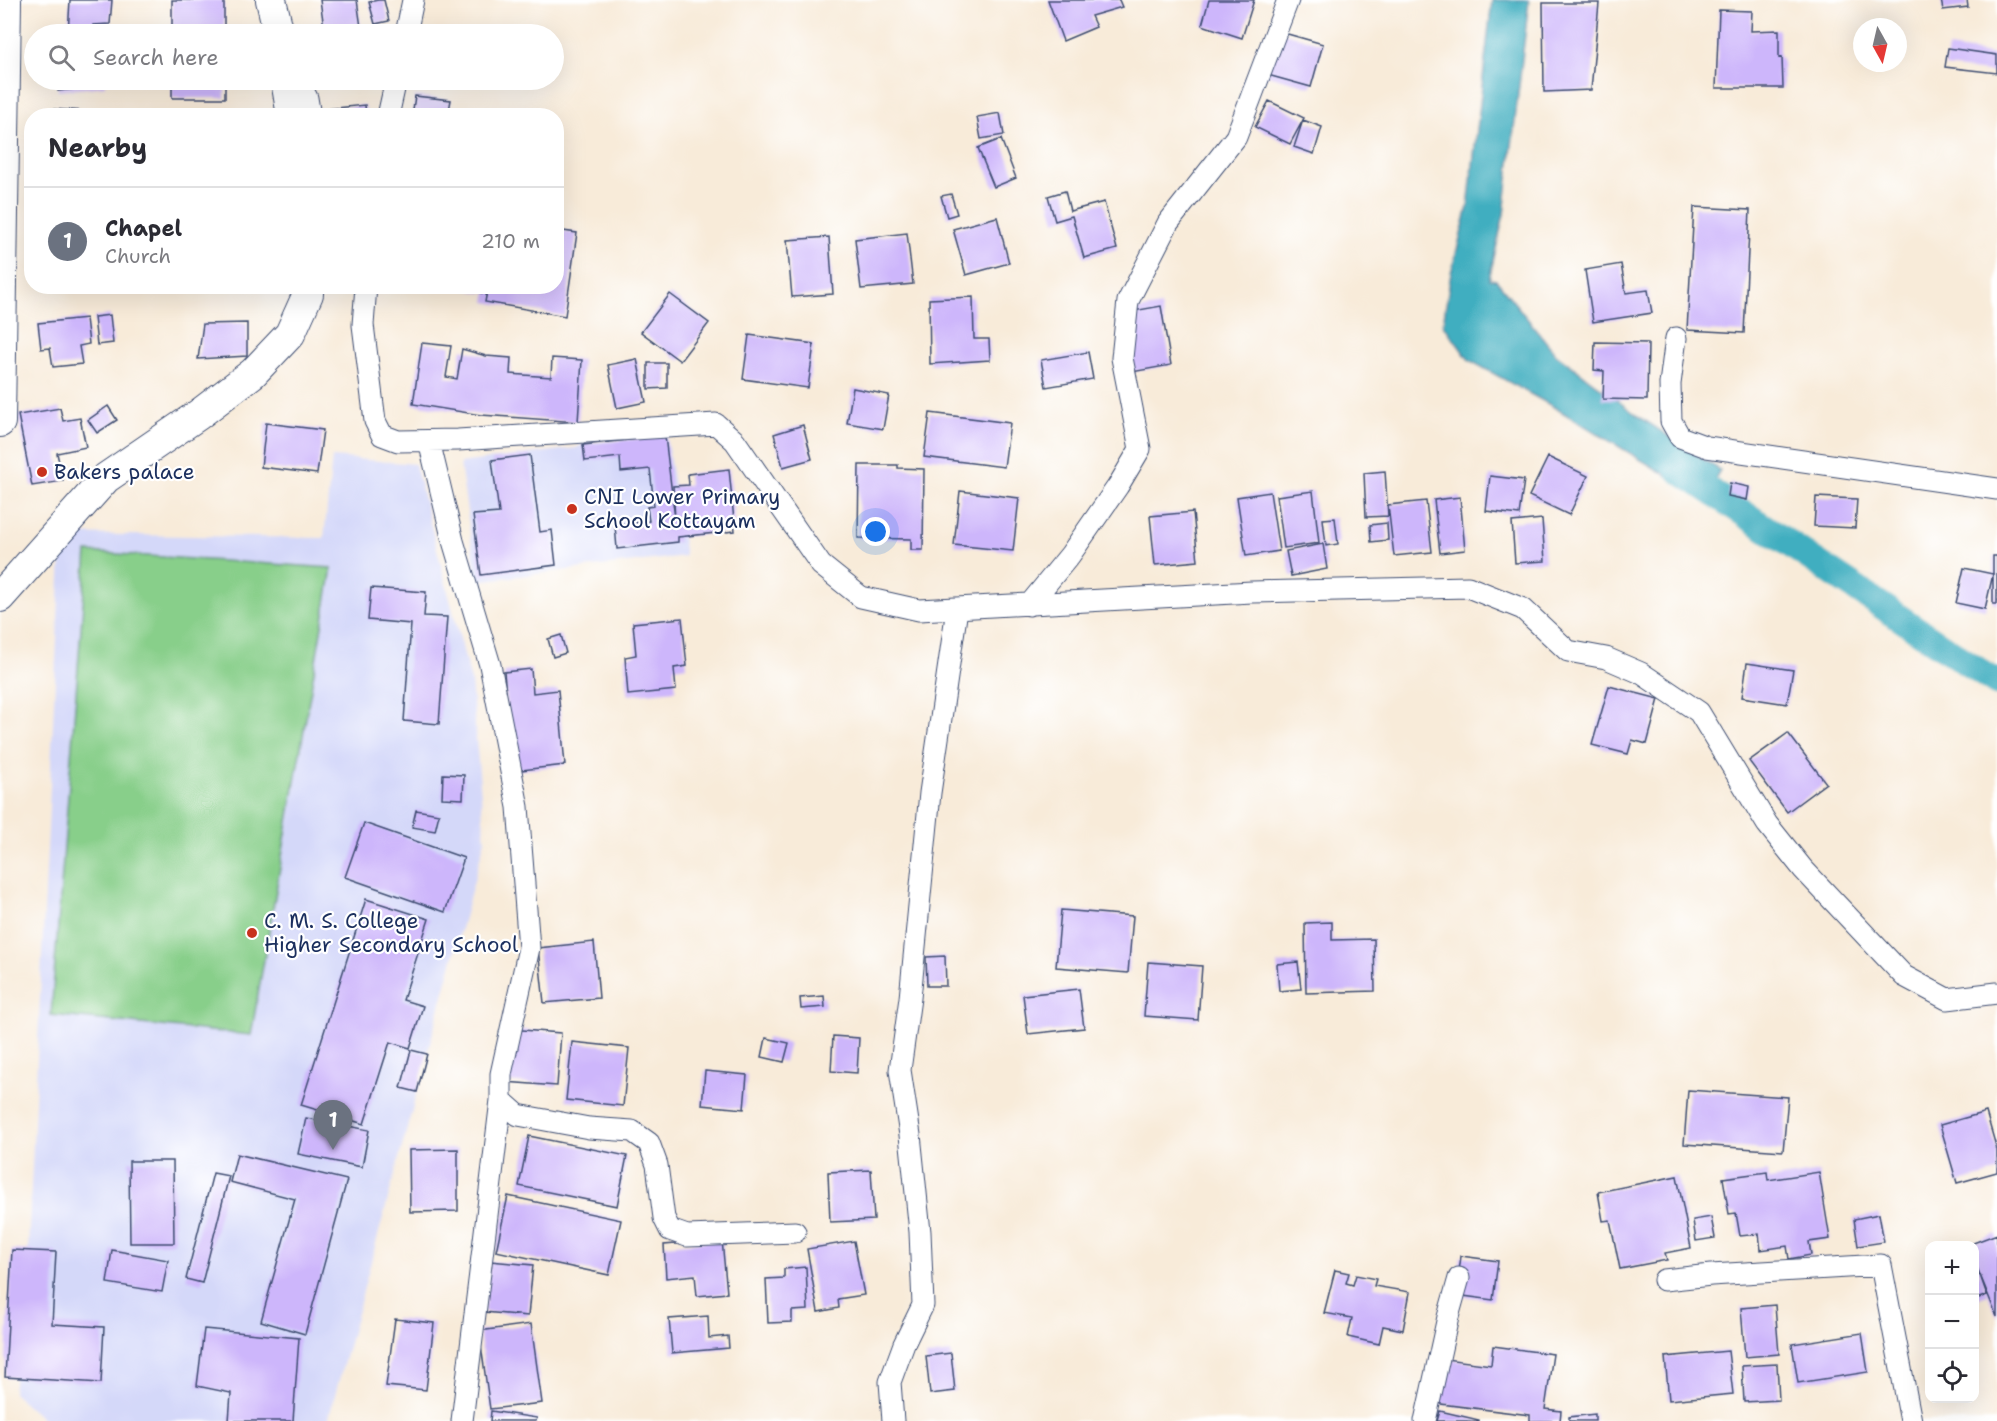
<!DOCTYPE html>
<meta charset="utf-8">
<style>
body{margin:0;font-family:"Shantell Sans",sans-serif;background:#f7f7f7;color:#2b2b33}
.controls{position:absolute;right:18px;bottom:18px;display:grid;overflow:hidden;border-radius:12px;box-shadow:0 6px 24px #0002}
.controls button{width:54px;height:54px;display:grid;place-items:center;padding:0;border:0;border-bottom:2px solid #e1e1e2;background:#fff;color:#2b2b33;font:30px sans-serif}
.compass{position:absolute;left:1853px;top:18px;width:54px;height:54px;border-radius:50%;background:#fff;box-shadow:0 6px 24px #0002;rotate:172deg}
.you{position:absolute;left:876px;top:532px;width:21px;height:21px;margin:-15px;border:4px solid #fff;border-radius:50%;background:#1a73e8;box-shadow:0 0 0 9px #1a73e833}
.badge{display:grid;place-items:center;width:39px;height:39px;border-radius:50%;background:#ea580c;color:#fff;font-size:20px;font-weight:700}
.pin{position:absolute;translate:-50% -50px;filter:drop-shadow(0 2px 3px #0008)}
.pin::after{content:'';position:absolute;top:32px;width:21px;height:18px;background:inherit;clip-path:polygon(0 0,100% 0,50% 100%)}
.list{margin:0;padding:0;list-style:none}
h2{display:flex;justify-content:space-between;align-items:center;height:78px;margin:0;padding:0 24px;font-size:26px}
h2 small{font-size:20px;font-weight:400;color:#7c7c81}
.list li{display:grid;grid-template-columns:39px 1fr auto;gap:18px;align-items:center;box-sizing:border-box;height:108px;padding:0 24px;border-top:2px solid #e1e1e2}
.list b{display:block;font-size:22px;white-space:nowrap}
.list p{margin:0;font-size:20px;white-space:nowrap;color:#7c7c81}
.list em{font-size:20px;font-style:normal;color:#7c7c81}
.icon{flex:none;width:33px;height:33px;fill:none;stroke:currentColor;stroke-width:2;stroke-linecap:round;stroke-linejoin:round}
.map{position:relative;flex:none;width:1997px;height:1421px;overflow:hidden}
.search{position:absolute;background:#fff;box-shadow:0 6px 24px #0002;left:24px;top:24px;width:540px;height:66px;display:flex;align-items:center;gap:15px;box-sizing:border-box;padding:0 21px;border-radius:33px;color:#7c7c81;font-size:22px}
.panel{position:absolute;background:#fff;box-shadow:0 6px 24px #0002;left:24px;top:108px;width:540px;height:186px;border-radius:24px}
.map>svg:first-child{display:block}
.built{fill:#d4d8f9}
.green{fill:#88cf8a;stroke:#527f74;stroke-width:1.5}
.water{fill:#41aec0;stroke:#2e6e8f;stroke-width:1.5}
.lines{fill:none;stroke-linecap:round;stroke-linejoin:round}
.canal{stroke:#41aec0;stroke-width:27}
.building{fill:#cdb6fb}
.minor-casing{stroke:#3c4b70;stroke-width:23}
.secondary-casing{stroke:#3c4b70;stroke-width:32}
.minor{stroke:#fff;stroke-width:21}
.secondary{stroke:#fff;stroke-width:30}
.poi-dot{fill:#c8321e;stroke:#fff;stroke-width:2}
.labels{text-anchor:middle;stroke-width:4.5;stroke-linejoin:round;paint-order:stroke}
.poi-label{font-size:21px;fill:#1b2f5e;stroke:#fff;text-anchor:start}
</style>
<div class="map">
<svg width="1997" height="1421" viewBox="0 0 1997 1421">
<rect width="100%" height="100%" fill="#fff"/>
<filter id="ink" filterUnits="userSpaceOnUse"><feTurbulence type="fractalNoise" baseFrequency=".0167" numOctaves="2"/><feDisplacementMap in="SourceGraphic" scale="12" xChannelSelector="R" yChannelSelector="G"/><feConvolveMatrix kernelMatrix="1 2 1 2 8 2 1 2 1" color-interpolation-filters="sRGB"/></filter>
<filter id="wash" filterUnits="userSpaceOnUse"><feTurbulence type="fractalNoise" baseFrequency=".008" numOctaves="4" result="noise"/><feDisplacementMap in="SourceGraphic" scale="24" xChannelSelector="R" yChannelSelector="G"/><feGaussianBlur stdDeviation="1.35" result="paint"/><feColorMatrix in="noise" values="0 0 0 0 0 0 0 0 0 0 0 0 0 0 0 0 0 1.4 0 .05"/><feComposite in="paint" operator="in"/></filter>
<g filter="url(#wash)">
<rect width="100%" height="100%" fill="#f8ebd9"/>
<path class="built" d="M 666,436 L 685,556 L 477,581 L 460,463 L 576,448 L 585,443 Z
M 332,457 L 415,464 L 471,681 L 485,840 L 328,1421 L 45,1421 L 13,1393 L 28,1250 L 62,534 L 324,538 Z"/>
<path class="green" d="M 87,552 L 332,568 L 251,1035 L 51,1015 Z"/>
<path class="water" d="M 1492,0 L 1529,0 L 1504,214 L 1489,279 L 1496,280 L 1556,354 L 1638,416 L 1720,470 L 1704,498 L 1552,406 L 1469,360 L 1443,324 L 1451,273 L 1468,207 Z"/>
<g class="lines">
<path class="canal" d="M 1679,470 L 1997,683"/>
</g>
<g id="blocks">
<path class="building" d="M 70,0 L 112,0 L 110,24 L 93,25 L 93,34 L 68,34 Z
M 172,0 L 224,0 L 224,34 L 172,34 Z
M 320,0 L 357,0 L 362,34 L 325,34 Z
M 378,0 L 384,0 L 389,21 L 375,24 L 369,2 Z
M 1048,0 L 1119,0 L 1122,7 L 1091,16 L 1096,27 L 1063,41 Z
M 1209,0 L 1254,0 L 1242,38 L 1202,25 Z
M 1941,0 L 1967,0 L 1968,7 L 1943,10 Z
M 1543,3 L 1599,3 L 1591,90 L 1544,92 Z
M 1719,10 L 1752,11 L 1751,31 L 1779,30 L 1779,58 L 1782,57 L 1783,88 L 1716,88 Z
M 1277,31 L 1323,44 L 1311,87 L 1264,74 Z
M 1948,48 L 1997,55 L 1997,73 L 1945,67 Z
M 57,80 L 105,80 L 105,86 L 58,91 Z
M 172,80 L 225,80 L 225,98 L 172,98 Z
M 415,96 L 451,100 L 448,116 L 412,116 Z
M 1269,101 L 1304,118 L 1290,144 L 1255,127 Z
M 365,105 L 366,116 L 328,116 L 327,109 Z
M 50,109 L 85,111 L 85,116 L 50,116 Z
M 1000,113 L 1004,135 L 981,139 L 977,117 Z
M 1303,120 L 1322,127 L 1314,154 L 1294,147 Z
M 1001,139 L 1016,178 L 994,187 L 978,148 Z
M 1065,191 L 1070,211 L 1104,202 L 1117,249 L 1084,258 L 1072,216 L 1055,221 L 1048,196 Z
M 951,194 L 957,214 L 947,217 L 941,196 Z
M 1694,207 L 1750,210 L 1744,333 L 1687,330 Z
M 997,217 L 1009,263 L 966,275 L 953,229 Z
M 556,230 L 577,233 L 565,316 L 485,302 L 488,286 L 556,286 Z
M 907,233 L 913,284 L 861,289 L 855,239 Z
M 829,237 L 833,294 L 792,297 L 787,240 Z
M 1621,264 L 1626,293 L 1648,290 L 1652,313 L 1593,322 L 1585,270 Z
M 450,286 L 483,286 L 482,293 Z
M 670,294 L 709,323 L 680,361 L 641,332 Z
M 973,297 L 974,339 L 989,339 L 990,360 L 930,364 L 929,299 Z
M 1161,306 L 1171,365 L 1132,372 L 1122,313 Z
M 110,315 L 113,343 L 97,345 L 94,317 Z
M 86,318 L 89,344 L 79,346 L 82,364 L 53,367 L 50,348 L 41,349 L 38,323 Z
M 247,323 L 247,356 L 198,359 L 203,324 Z
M 749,335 L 814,344 L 808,388 L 743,379 Z
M 1595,342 L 1648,343 L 1647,400 L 1603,399 L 1604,371 L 1594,370 Z
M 422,343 L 451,346 L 446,377 L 457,379 L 462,349 L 486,356 L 511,358 L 510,374 L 551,377 L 552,358 L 582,360 L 578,422 L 481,415 L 413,404 Z
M 1088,352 L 1093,379 L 1046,387 L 1041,360 Z
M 637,359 L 646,402 L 617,408 L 608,365 Z
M 648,363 L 667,363 L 667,388 L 648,389 Z
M 853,388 L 889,395 L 883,429 L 847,423 Z
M 108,406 L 117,420 L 97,433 L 88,420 Z
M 60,408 L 63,421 L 80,418 L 86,447 L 57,453 L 63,481 L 32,486 L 18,415 Z
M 930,413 L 1010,423 L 1004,467 L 924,457 Z
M 266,423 L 323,430 L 317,474 L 261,467 Z
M 803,425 L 812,459 L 783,467 L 774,434 Z
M 665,436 L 675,519 L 673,486 L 689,485 L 688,474 L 729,469 L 735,531 L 678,537 L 678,542 L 617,549 L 615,525 L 649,521 L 647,507 L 654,506 L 650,469 L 621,472 L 620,457 L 585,461 L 583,445 Z
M 530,455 L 540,532 L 552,530 L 556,565 L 481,575 L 473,515 L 499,513 L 492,460 Z
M 1548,457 L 1588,476 L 1569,515 L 1529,496 Z
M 859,465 L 898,465 L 898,468 L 924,469 L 923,550 L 911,550 L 911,539 L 858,538 Z
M 1385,471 L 1388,516 L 1366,517 L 1364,473 Z
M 1490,476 L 1524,480 L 1519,515 L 1486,511 Z
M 1730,483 L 1749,487 L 1747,500 L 1728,496 Z
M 960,491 L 1019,498 L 1013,551 L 954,545 Z
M 1313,491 L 1319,543 L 1284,548 L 1277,496 Z
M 1270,492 L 1279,551 L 1246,556 L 1237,497 Z
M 1460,497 L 1465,550 L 1440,553 L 1434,500 Z
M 1816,497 L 1857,499 L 1855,528 L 1814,526 Z
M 1426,501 L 1432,552 L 1394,556 L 1388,505 Z
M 1193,512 L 1198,561 L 1155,565 L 1150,516 Z
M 1335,518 L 1338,544 L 1326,546 L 1323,519 Z
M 1542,519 L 1545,561 L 1515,563 L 1512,522 Z
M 1387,523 L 1388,540 L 1371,542 L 1370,525 Z
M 1323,544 L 1327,569 L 1291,576 L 1286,551 Z
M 1993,556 L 1997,556 L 1997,604 L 1993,604 Z
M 1964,568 L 1993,574 L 1985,609 L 1956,603 Z
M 371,588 L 426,592 L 424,616 L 447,617 L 439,724 L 404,721 L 411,624 L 368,620 Z
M 682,618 L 687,666 L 674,668 L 676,690 L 628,695 L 625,657 L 636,655 L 633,623 Z
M 561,635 L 566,653 L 553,657 L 548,639 Z
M 1747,663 L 1793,670 L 1787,704 L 1742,697 Z
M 531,669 L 533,693 L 558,690 L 565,765 L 513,771 L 504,672 Z
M 1609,686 L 1659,699 L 1647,744 L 1632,740 L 1628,754 L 1592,745 Z
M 1788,733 L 1826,783 L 1787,812 L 1749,761 Z
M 443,774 L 464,775 L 463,799 L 442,798 Z
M 416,810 L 439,814 L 435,831 L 412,827 Z
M 364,823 L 464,858 L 445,912 L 345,877 Z
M 366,899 L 429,919 L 403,1000 L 423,1006 L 410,1048 L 390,1042 L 364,1124 L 301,1105 Z
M 1061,910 L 1133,916 L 1128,973 L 1056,967 Z
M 1332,922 L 1332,940 L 1374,939 L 1375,991 L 1306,993 L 1305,923 Z
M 594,942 L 599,998 L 544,1003 L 538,948 Z
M 945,956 L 946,986 L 927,986 L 926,957 Z
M 1148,962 L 1202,966 L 1198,1020 L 1144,1016 Z
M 1298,962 L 1301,989 L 1279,991 L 1277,964 Z
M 1079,989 L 1084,1028 L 1028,1034 L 1023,995 Z
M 824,996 L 825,1007 L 801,1009 L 800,998 Z
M 509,1029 L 561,1033 L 557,1086 L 505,1082 Z
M 833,1036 L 859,1038 L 857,1073 L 831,1071 Z
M 766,1038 L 789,1043 L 784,1062 L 762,1057 Z
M 572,1042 L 629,1048 L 623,1106 L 566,1100 Z
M 411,1050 L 427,1054 L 417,1092 L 401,1088 Z
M 705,1071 L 747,1075 L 744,1109 L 702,1105 Z
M 1688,1090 L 1788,1097 L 1783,1151 L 1684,1144 Z
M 1986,1112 L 1997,1150 L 1997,1172 L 1957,1183 L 1940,1125 Z
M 306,1118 L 369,1130 L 362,1167 L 298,1154 Z
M 529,1136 L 627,1156 L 617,1206 L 519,1186 Z
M 458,1149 L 458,1211 L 410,1212 L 409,1150 Z
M 237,1154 L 347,1180 L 305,1334 L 261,1321 L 295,1199 L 230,1182 Z
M 129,1161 L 173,1161 L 174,1243 L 130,1243 Z
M 871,1170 L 874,1220 L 830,1222 L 828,1172 Z
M 1767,1172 L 1768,1180 L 1819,1172 L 1830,1239 L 1809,1242 L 1811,1255 L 1789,1259 L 1787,1246 L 1761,1250 L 1759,1234 L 1740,1236 L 1736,1213 L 1729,1214 L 1723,1178 Z
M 213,1173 L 229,1176 L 202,1283 L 186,1279 Z
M 1677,1176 L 1691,1248 L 1665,1253 L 1667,1260 L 1620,1269 L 1610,1220 L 1603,1221 L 1598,1192 Z
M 508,1196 L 621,1220 L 609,1275 L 496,1251 Z
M 1879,1214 L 1884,1242 L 1858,1246 L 1854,1219 Z
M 1711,1217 L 1715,1238 L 1696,1241 L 1693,1220 Z
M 1997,1234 L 1997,1317 L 1974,1260 L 1974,1246 L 1968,1245 Z
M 722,1240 L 727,1293 L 697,1296 L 695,1275 L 666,1278 L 664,1245 Z
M 854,1241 L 864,1295 L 838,1299 L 839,1308 L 818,1312 L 807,1249 Z
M 12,1250 L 56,1252 L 52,1324 L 104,1327 L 101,1383 L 5,1377 Z
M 112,1250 L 168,1260 L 162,1292 L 107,1283 Z
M 1461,1256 L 1498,1261 L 1493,1300 L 1456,1295 Z
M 490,1261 L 533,1265 L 528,1316 L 484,1312 Z
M 806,1267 L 808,1310 L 792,1311 L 792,1322 L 768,1323 L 766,1279 L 784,1278 L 784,1269 Z
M 1335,1270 L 1349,1273 L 1346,1283 L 1353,1285 L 1356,1275 L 1376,1279 L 1374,1286 L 1410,1292 L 1403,1330 L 1383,1326 L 1379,1344 L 1348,1337 L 1352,1318 L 1324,1313 Z
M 1980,1275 L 1987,1295 L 1974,1300 L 1974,1277 Z
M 1775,1305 L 1779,1354 L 1745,1357 L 1741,1308 Z
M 708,1316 L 709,1338 L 728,1336 L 729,1348 L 672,1353 L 669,1319 Z
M 395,1319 L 434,1323 L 426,1390 L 386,1386 Z
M 531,1324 L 542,1403 L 490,1409 L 479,1331 Z
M 204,1329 L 299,1338 L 293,1421 L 229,1421 L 231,1393 L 197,1386 Z
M 1862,1333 L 1868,1372 L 1798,1383 L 1792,1344 Z
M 1493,1346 L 1553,1354 L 1545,1409 L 1561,1411 L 1560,1421 L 1530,1421 L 1530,1415 L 1433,1403 L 1438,1358 L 1491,1365 Z
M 1728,1351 L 1733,1394 L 1669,1400 L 1665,1357 Z
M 951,1353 L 955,1391 L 930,1394 L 926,1356 Z
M 1777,1364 L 1779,1400 L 1744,1402 L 1742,1366 Z
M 491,1411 L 537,1418 L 536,1421 L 490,1421 Z
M 1440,1411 L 1479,1420 L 1479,1421 L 1437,1421 Z
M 1595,1414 L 1595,1421 L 1569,1421 L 1569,1417 Z"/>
</g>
</g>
<g filter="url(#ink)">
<use href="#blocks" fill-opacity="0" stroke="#3c4b70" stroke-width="1.5"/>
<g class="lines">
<defs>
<path id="minor" d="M 406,34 L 413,0
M 298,80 L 307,98 L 310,116
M 388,116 L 396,80
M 366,286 L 363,325 L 375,421 L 382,435 L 398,441 L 458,440 L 716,424 L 735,441 L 821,565 L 861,597 L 919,610 L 1252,592 L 1468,587 L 1523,609 L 1568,651 L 1606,658 L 1641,673 L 1699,712 L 1767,824 L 1803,869 L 1904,976 L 1947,999 L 1997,993
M 1676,338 L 1670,384 L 1671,421 L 1680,437 L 1707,447 L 1997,489
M 429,441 L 453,541 L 490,665 L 518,807 L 529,948 L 501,1074 L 501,1100 L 518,1115 L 589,1128 L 632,1131 L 649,1143 L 657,1165 L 664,1218 L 670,1230 L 687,1236 L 795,1232
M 1029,605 L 1070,555 L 1118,486 L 1140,449 L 1122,358 L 1128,301 L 1168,223 L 1236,137 L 1288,0
M 1664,1280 L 1711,1275 L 1881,1265 L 1911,1421
M 462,1421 L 501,1100
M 893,1421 L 890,1382 L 904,1344 L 923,1305 L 920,1232 L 910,1135 L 900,1070 L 910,998 L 930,793 L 957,609
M 1425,1421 L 1448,1317 L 1459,1278"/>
<path id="secondary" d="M 271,0 L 279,34
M 286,80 L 292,116
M 0,422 L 6,0
M 0,597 L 106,478 L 198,415 L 253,373 L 290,334 L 308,294 L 308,286"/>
</defs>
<use href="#minor" class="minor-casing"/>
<use href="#secondary" class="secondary-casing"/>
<use href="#minor" class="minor"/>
<use href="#secondary" class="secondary"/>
</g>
</g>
<g class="poi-dot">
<circle cx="42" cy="472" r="6"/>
<circle cx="572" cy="509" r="6"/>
<circle cx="252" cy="933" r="6"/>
</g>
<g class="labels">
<g class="poi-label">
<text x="54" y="479">Bakers palace</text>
<text x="584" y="504">CNI Lower Primary<tspan x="584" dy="24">School Kottayam</tspan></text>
<text x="264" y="928">C. M. S. College<tspan x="264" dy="24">Higher Secondary School</tspan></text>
</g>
</g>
</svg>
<div class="controls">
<button>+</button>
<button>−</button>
<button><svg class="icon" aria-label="locate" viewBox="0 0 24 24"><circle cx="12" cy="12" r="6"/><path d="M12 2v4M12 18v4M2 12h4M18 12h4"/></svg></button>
</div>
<svg class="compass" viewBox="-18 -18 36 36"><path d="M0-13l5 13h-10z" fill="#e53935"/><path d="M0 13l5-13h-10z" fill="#7c7c81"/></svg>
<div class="you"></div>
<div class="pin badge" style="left:333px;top:1150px;background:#6b7280">1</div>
<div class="search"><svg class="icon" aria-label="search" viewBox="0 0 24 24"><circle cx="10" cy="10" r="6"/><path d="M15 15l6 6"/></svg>Search here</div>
<section class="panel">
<h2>Nearby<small></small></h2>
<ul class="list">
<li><span class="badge" style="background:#6b7280">1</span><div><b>Chapel</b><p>Church</p></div><em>210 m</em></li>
</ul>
</section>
</div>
